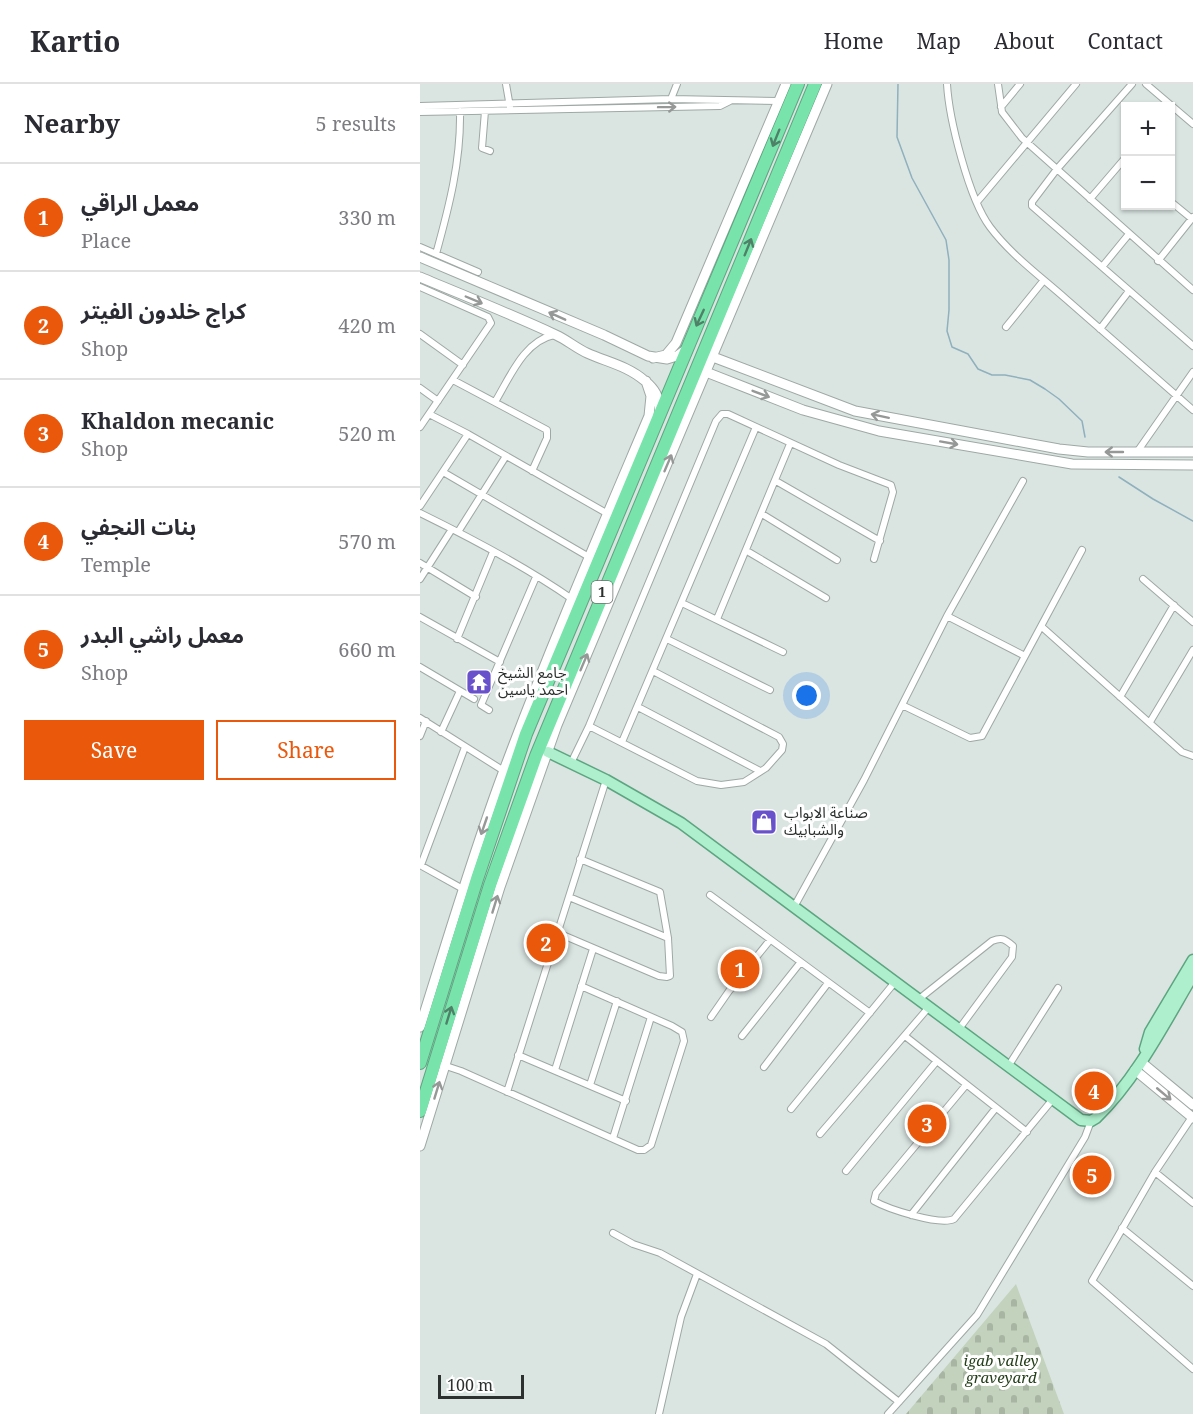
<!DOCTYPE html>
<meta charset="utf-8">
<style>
body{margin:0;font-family:"Noto Serif","Noto Sans Arabic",serif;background:#f2f2f3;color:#2b2b33}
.controls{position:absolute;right:18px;top:18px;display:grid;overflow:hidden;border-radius:0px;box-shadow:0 2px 4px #0004}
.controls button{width:54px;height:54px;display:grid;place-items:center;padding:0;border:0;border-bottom:2px solid #e1e1e2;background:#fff;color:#2b2b33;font:30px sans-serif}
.scale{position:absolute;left:18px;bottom:15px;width:86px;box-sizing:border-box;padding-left:6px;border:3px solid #2c302f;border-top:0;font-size:16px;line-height:21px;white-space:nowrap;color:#2c302f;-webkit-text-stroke:4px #fff;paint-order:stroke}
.you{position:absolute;left:387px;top:612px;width:21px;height:21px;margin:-15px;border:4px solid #fff;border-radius:50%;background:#1a73e8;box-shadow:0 0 0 9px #1a73e833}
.badge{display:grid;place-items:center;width:39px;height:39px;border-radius:50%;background:#ea580c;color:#fff;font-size:20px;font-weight:700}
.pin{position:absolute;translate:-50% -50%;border:3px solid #fff;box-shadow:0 2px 6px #0006}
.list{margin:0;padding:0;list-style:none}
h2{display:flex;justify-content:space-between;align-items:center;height:78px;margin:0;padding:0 24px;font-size:26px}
h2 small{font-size:20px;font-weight:400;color:#7c7c81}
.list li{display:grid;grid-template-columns:39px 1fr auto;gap:18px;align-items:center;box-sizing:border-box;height:108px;padding:0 24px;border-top:2px solid #e1e1e2}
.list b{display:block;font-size:22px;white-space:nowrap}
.list p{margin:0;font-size:20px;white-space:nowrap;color:#7c7c81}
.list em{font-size:20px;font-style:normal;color:#7c7c81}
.actions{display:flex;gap:12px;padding:18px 24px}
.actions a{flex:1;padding:14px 0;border:2px solid #ea580c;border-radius:0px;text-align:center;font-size:21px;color:#ea580c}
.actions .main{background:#ea580c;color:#fff}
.map{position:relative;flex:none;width:773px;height:1330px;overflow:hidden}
header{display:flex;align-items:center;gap:36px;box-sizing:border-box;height:84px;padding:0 30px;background:#fff;border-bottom:2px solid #e1e1e2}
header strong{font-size:28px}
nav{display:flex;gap:33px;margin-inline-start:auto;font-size:21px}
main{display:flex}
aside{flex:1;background:#fff}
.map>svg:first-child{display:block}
.cemetery{fill:url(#cemetery-stones)}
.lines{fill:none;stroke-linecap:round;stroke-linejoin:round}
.stream{stroke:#8fb0bd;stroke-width:1.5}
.street-casing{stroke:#9ea8a5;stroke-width:8}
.secondary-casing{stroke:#9ea8a5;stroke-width:11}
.primary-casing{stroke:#5da580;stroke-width:13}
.highway-casing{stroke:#5da580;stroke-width:14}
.street{stroke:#fff;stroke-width:6}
.secondary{stroke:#fff;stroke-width:9}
.primary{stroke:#aeefcd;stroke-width:10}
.highway{stroke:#78e4ab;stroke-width:12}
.oneway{stroke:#969897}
.oneway2{stroke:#4e8167}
.labels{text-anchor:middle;stroke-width:6;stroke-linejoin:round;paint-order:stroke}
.shield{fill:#fff;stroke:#6b6e6d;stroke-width:1.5}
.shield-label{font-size:14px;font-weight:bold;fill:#2c302f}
.poi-label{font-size:15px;fill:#2c302f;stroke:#fff;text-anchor:start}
.park-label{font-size:15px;font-style:italic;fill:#243f19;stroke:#fff}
</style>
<header>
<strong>Kartio</strong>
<nav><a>Home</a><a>Map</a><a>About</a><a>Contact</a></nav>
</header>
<main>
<aside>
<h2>Nearby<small>5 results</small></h2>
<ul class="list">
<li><span class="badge">1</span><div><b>معمل الراقي</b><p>Place</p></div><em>330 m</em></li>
<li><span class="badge">2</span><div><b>كراج خلدون الفيتر</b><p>Shop</p></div><em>420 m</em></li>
<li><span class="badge">3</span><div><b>Khaldon mecanic</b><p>Shop</p></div><em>520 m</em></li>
<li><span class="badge">4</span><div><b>بنات النجفي</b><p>Temple</p></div><em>570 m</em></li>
<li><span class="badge">5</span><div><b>معمل راشي البدر</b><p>Shop</p></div><em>660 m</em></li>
</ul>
<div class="actions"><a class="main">Save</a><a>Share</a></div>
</aside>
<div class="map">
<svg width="773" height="1330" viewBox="0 0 773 1330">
<defs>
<pattern id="cemetery-stones" width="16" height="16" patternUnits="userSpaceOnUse" patternTransform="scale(1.5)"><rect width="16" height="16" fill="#c3d2bd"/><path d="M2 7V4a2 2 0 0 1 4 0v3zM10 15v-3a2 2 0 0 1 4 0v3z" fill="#a8b5a3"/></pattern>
</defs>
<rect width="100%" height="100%" fill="#dae5e2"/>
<path class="cemetery" d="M 596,1200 L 644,1330 L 486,1330 Z"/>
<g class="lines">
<path class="stream" d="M 478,0 L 477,53 L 492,94 L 526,156 L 529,176 L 529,226 L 527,247 L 532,263 L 548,270 L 558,285 L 572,291 L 585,291 L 610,296 L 625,305 L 639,315 L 662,337 L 665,353
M 699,393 L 733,415 L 773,437"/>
<defs>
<path id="street" d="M 86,0 L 90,23
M 527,0 C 529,35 549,115 570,143 C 591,171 620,192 646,215 C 688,252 731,289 773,326
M 578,0 L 582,28 L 602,54 L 773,206
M 712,0 L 637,85 L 612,118 L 612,122 L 773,262
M 726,0 L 773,40
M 251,15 L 257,0
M 0,22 L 251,15 L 359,17
M 581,23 L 600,0
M 65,27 L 62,64 L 70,67
M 0,28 L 300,22 L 310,17
M 670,115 L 706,73
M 750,117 L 772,135
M 557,118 L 656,0
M 0,163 L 58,188
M 16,170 C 29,123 41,77 40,27
M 738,177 L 773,133
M 682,183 L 709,150
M 0,203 L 68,233 L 71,239 L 0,343
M 586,243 L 624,196
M 680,245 L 709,207
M 0,250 L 43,281
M 33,296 L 127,346 L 127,354 L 112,387
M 0,304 L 18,317
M 75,318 C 90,293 104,257 134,251
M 9,330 L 48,350 L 188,430
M 717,368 L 773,288
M 23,388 L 169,473
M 356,397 L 460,457
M 0,422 L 48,350
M 0,429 C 51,454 106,483 152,515
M 342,430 L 417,476
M 38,448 L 86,372
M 327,467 L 406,514
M 0,479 L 56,513
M 0,495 L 32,445
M 723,495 L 773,538
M 262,519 L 363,568
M 527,532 L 605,572
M 0,533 L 80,578
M 297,535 L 370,360
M 622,543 L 762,668 L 773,672
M 37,555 L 73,468
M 247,555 L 350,606
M 0,583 L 54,615
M 700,613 L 754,521
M 482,621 L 550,654 L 562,652 L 662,466
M 218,623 L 340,687
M 69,626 L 61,621 L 116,493
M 0,634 L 84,687
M 730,638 L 773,566
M 169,642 L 277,697 L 301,701 L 324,698 L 346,684 L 362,666 L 363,660 L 359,653 L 233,587
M 21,648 L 40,607
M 0,652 L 6,637
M 202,658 L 336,343
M 151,679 L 169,642 L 296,337 L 302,330 L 308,330 L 419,381 L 471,401 L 473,408 L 454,475
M 0,781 L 43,805
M 1,781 L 45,663
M 290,811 L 450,929
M 149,813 L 248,854
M 374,823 L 444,696 L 527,532 L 603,397
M 138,849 L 239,892 L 247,893 L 250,892 L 248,854 L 240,808 L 160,775
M 499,915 L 572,857 C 582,853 585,855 593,862 L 592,873 L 539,945
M 291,933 L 309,907 L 350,856
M 322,952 L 380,879
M 485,952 L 607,1048
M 98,971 L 206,1017
M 23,981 L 41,987 L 218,1066 L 224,1066 L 231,1061 L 264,957 L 262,948 L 252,942 L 161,902
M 589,981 L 638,904
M 344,983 L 408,899
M 135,986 L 173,865
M 170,1001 L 197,917
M 546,1001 L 456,1109 L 454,1117 C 468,1125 520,1142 534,1135 L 633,1015
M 87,1008 L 186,696
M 371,1025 L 475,898
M 772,1033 L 735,1088 L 672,1197 L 773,1285
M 400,1050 L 509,923
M 193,1054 L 231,933
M 426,1087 L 516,978
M 735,1088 L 773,1119
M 491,1131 L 575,1025
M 702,1144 L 773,1202
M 193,1149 L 213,1160 L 240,1169 L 406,1260 L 479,1318
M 239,1330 L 261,1233 L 277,1190
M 468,1330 L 557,1231 L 665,1053 L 671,1037"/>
<path id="secondary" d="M 0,173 L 184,251 L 228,272 L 247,275 L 257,272 L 265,266
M 0,193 C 45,212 91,230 136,251 C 147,256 156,264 167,269 C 187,278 208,282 225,297 C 235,305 241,316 239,329
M 293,273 L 435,327 L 639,365 L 668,368 L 773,368
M 233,274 L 246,271 L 256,259 L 366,0
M 286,288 L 383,326 L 459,347 L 652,380 L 773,381
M 0,943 C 27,858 52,772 83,689 C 128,568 179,450 229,332 L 231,312 L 226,297
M 721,978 L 773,1021
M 715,986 L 773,1034
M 0,1062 L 80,803 L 137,641 L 407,0"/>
<path id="primary" d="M 128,668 L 186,696 L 261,739 L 661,1036 L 671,1037 L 676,1034 C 717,994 744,940 773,891
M 725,965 L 730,948 L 773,876"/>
<path id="highway" d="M 0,979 L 57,795 L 106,650 L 378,0
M 0,1027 L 70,801 L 116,672 L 395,0"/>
</defs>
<use href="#street" class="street-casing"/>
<use href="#secondary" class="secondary-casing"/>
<use href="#primary" class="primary-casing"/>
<use href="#highway" class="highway-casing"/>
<use href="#street" class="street"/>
<use href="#secondary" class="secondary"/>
<use href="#primary" class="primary"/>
<use href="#highway" class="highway"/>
</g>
<defs><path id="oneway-shaft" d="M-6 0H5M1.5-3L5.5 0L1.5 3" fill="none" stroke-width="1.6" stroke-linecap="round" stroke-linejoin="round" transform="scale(1.5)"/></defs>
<g class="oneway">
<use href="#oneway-shaft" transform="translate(247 23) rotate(-1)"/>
<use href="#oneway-shaft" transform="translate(54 216) rotate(23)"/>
<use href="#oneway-shaft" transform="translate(137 232) rotate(-156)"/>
<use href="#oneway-shaft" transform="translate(341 310) rotate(21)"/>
<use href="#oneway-shaft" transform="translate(460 332) rotate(-168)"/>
<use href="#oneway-shaft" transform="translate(529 359) rotate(10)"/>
<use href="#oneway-shaft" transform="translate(694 368) rotate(-180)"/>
<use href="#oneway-shaft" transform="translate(248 379) rotate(-67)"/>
<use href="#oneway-shaft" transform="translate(164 578) rotate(-67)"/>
<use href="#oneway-shaft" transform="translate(64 742) rotate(109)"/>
<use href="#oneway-shaft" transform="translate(75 820) rotate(-73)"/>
<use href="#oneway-shaft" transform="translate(17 1006) rotate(-73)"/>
<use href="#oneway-shaft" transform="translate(744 1010) rotate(40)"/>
</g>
<g class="oneway2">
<use href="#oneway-shaft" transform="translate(356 54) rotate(112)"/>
<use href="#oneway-shaft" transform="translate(328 163) rotate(-68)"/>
<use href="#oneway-shaft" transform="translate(280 234) rotate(115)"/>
<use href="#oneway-shaft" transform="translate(29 931) rotate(-73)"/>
</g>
<defs>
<symbol id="temple-square" viewBox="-11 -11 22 22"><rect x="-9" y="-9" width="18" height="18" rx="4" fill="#6851ca" stroke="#fff"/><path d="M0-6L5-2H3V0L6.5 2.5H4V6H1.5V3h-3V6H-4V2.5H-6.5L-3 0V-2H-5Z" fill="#fff"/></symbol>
<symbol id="shop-square" viewBox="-11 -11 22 22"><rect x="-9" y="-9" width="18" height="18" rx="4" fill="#6851ca" stroke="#fff"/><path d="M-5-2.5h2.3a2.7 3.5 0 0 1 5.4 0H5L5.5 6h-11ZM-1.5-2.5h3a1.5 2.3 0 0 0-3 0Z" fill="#fff"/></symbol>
</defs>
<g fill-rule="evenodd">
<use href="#temple-square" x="44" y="583" width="30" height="30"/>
<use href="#shop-square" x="329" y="723" width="30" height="30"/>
</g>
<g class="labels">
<rect class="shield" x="171.5" y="497" width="21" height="22" rx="4.5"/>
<g class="shield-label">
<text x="182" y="513">1</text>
</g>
<g class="poi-label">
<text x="78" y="594">جامع الشيخ<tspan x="78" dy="17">احمد ياسين</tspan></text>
<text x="364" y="734">صناعة الابواب<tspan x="364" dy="17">والشبابيك</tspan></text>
</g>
<g class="park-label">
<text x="581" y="1282">igab valley<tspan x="581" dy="17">graveyard</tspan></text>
</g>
</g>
</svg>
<div class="controls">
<button>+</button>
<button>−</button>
</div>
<div class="scale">100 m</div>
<div class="you"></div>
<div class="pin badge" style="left:320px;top:885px">1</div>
<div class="pin badge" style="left:126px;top:859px">2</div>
<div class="pin badge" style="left:507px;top:1040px">3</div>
<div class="pin badge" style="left:674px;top:1007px">4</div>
<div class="pin badge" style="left:672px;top:1091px">5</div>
</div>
</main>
